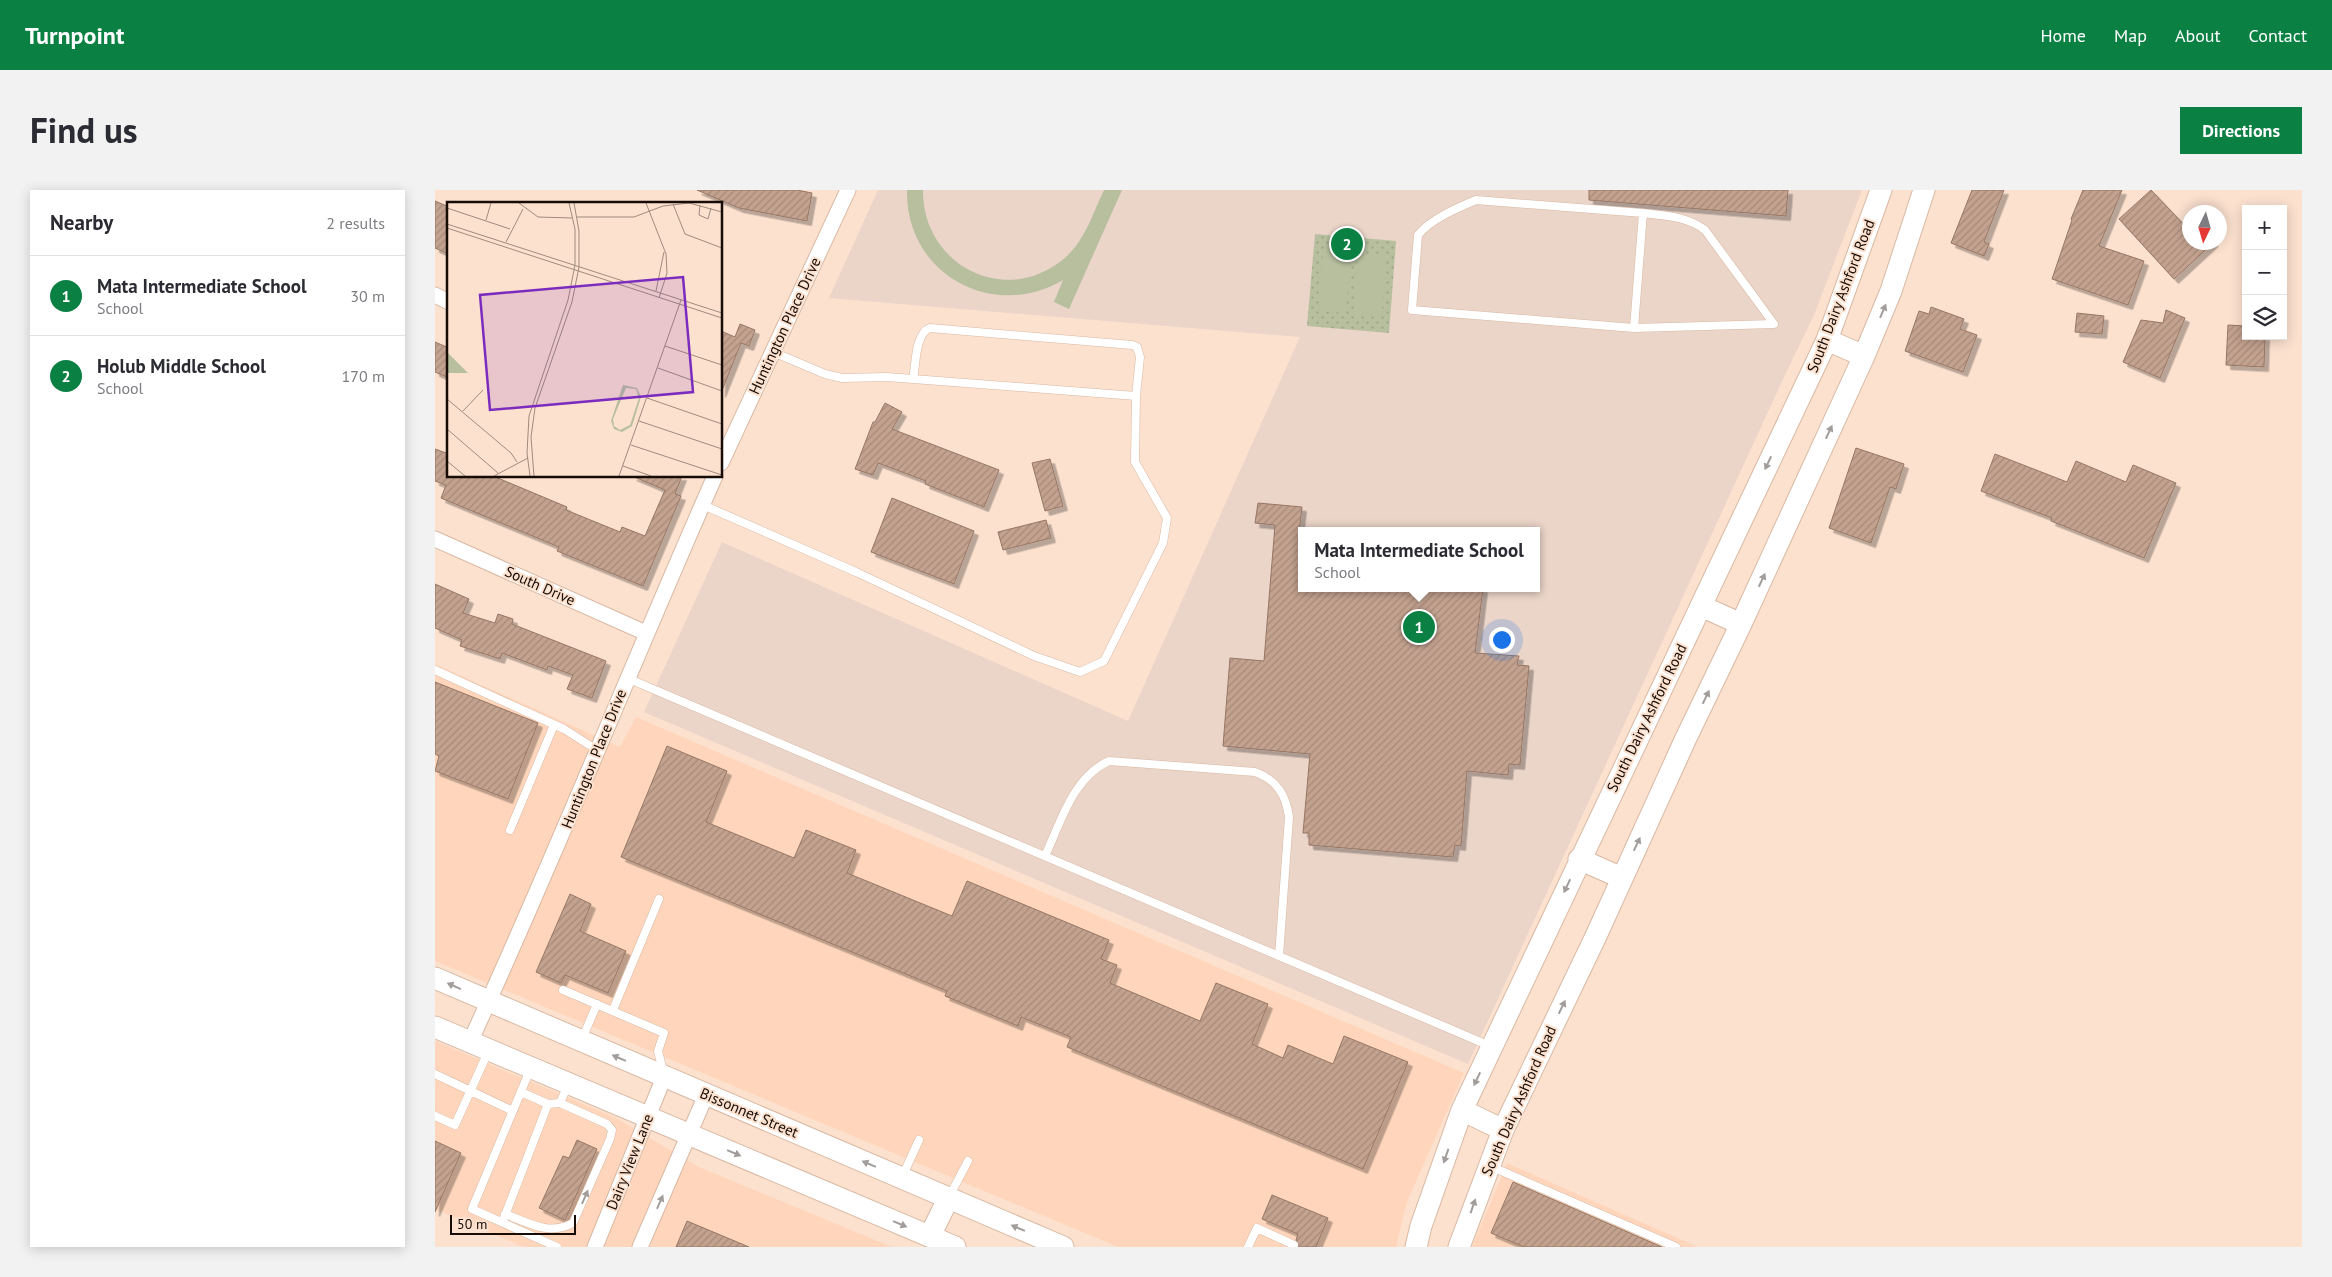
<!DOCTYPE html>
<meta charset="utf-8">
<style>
body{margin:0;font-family:"PT Sans",sans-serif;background:#f2f2f3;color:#2b2b33}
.controls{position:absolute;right:15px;top:15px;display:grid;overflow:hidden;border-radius:0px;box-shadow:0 2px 12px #0003}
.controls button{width:45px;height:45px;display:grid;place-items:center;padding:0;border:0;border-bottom:1px solid #e1e1e2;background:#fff;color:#2b2b33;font:25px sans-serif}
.compass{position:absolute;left:1747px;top:15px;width:45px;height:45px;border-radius:50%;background:#fff;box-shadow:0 2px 12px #0003;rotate:185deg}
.scale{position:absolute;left:15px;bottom:12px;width:126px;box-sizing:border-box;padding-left:5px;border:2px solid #160b05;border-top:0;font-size:14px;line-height:18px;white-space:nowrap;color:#160b05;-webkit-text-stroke:4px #fce1cf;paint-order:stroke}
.you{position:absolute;left:1066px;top:449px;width:18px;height:18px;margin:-12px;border:4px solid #fff;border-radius:50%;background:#1a73e8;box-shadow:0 0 0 8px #1a73e833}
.badge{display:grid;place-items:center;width:32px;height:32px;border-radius:50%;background:#0b8043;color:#fff;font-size:16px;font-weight:700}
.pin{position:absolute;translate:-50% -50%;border:2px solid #fff;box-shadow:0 1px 5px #0006}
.popup{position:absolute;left:863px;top:337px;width:242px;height:65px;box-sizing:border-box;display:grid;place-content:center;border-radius:0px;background:#fff;filter:drop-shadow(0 1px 4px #0005);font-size:16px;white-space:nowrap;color:#7c7c81}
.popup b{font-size:19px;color:#2b2b33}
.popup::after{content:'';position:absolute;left:50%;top:100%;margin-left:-10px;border:10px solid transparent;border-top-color:#fff}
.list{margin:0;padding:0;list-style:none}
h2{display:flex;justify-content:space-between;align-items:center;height:65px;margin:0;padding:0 20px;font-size:21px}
h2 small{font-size:16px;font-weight:400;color:#7c7c81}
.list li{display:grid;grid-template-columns:32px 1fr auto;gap:15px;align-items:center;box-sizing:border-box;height:80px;padding:0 20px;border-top:1px solid #e1e1e2}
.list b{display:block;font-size:19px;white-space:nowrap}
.list p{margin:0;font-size:16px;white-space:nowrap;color:#7c7c81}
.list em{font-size:16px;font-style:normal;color:#7c7c81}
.icon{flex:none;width:28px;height:28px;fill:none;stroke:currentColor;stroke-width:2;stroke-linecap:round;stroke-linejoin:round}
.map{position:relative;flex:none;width:1867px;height:1057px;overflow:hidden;border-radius:0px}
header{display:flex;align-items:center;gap:30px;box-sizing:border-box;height:70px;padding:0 25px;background:#0b8043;color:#fff}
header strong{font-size:24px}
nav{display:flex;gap:28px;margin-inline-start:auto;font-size:18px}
.intro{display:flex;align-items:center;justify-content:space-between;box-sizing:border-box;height:120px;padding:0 30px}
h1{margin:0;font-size:35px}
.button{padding:12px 22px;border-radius:0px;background:#0b8043;color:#fff;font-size:18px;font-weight:700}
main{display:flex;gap:30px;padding:0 30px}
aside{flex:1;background:#fff;border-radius:0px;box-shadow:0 2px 12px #0003}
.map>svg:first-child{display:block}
.built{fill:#ffd6bb}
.education{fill:#ebd4c8;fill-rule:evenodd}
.grass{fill:url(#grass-dots)}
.pitch{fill:#b7bf9f}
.building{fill:url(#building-hatch);stroke:#967664;filter:url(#shadow)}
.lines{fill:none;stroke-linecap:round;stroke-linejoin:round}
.service-casing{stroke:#d8b8a2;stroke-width:9}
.minor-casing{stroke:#d8b8a2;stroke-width:17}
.secondary-casing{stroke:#d8b8a2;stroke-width:23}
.service{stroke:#fff;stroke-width:8}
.minor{stroke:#fff;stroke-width:15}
.secondary{stroke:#fff;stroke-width:21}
.oneway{fill:#a29d9b}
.labels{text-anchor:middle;stroke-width:4;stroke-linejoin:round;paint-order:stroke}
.street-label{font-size:15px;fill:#160b05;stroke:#fce1cf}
.inset-road{fill:none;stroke:#a08b7e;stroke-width:1}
.view{fill:#7b2cbf;fill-opacity:0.15;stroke:#7b2cbf;stroke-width:2.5}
.inset-edge{fill:none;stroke:#160b05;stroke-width:2.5}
</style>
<header>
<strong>Turnpoint</strong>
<nav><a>Home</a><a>Map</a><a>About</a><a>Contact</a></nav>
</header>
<div class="intro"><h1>Find us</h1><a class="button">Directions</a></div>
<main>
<aside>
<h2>Nearby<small>2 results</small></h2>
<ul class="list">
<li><span class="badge">1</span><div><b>Mata Intermediate School</b><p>School</p></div><em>30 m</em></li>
<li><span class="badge">2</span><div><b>Holub Middle School</b><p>School</p></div><em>170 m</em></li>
</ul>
</aside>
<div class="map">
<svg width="1867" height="1057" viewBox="0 0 1867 1057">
<defs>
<pattern id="grass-dots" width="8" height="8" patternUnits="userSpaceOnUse" patternTransform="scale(1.25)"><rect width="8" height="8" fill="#b7bf9f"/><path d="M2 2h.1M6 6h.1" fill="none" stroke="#9da387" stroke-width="1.8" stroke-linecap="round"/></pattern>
<pattern id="building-hatch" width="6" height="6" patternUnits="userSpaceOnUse" patternTransform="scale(1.25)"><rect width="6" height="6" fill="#c3a28f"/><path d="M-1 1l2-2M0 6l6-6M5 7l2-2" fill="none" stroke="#a78a7a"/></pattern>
<filter id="shadow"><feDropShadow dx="4.5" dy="4.5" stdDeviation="0" flood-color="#0004"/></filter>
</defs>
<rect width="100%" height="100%" fill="#fce1cf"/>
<path class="built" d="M 0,474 L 185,557 L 201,527 L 1029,883 L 972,1012 L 961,1057 L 683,1057 L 0,771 Z
M 0,851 L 181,928 L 264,977 L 457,1057 L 89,1057 L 0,1019 Z
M 1072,973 L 1263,1057 L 1037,1057 Z"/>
<path class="education" d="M 443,0 L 1427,0 L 1379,125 L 1349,187 L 1033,874 L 209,522 L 287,352 L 693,531 L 865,147 L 394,108 ZM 866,341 L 1102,341 L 1102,398 L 866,398 Z"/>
<path class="grass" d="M 880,44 L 961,51 L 954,143 L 872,136 Z"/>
<path class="pitch" d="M 472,0 L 488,0 C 487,73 567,117 626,71 C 649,54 657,25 669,0 L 687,0 L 634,119 L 619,112 L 628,90 C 557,132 470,83 472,0 Z
M 888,61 L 916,63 L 911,123 L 883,121 Z
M 923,64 L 951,66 L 947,126 L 918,124 Z"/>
<path class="building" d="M 262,0 L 362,0 L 377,3 L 372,31 L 304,18 Z
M 1154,0 L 1353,0 L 1351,26 L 1154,10 Z
M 1537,0 L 1569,0 L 1549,52 L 1554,54 L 1549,66 L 1516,53 Z
M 1648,0 L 1687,0 L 1664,56 L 1709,71 L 1693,115 L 1617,89 L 1637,30 L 1636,29 Z
M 1716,0 L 1754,40 L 1754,52 L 1779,52 L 1739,89 L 1684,29 Z
M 0,11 L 14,17 L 14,64 L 0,58 Z
M 1496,117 L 1529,129 L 1525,139 L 1542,145 L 1528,182 L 1470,161 L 1484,121 L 1494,124 Z
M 1731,120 L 1750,128 L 1725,188 L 1688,172 L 1706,130 L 1728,133 Z
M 1642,123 L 1669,126 L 1667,144 L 1640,142 Z
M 305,134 L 320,140 L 314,156 L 306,153 L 286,203 L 286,141 L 300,147 Z
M 1793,135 L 1811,136 L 1811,146 L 1830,146 L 1829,177 L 1791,175 Z
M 0,152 L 14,158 L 14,188 L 0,182 Z
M 450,213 L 467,222 L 457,239 L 564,280 L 549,317 L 490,294 L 491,291 L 443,273 L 438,285 L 420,279 L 438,232 L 440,232 Z
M 1421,258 L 1469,274 L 1461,299 L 1455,297 L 1436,353 L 1394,338 Z
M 0,259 L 14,264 L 14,287 L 58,286 L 132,317 L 131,320 L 185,342 L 187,337 L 210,346 L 230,300 L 197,286 L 247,286 L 240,304 L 246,306 L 208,396 L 122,361 L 124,357 L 6,308 L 11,295 L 0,291 Z
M 1560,264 L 1632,292 L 1641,271 L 1691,292 L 1698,275 L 1741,293 L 1709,368 L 1616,331 L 1617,328 L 1546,301 Z
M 615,269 L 628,316 L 610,321 L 597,273 Z
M 457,308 L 539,341 L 519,394 L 436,362 Z
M 823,313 L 867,317 L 863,351 L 866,351 L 866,398 L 1048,398 L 1040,463 L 1084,466 L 1082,475 L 1094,476 L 1085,575 L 1074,574 L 1073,585 L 1032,581 L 1026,656 L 1020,655 L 1018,667 L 874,655 L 874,643 L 868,643 L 875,564 L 788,556 L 795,468 L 829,471 L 840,335 L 820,333 Z
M 611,330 L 616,348 L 568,360 L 563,342 Z
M 0,394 L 34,409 L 28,423 L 60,433 L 63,424 L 78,429 L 77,434 L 171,471 L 157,508 L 132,499 L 138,485 L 113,476 L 112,480 L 67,463 L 65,469 L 25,456 L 27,450 L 0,438 Z
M 0,492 L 103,533 L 73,609 L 0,581 L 4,566 L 0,564 Z
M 232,556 L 292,581 L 271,632 L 359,668 L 371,640 L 421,660 L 412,683 L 517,726 L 532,691 L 674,750 L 666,769 L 682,775 L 675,793 L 765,831 L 781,793 L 833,814 L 817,854 L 848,868 L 853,855 L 898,874 L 909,846 L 973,872 L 928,979 L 632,857 L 636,847 L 586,827 L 583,836 L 510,806 L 512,801 L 186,667 Z
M 135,704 L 156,714 L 145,741 L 191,761 L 173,803 L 130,785 L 126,793 L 101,782 Z
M 142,950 L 162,959 L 130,1030 L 104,1018 L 128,966 L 134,968 Z
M 0,951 L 26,963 L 0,1022 Z
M 1078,992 L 1227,1057 L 1089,1057 L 1056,1043 Z
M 837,1005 L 893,1028 L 881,1057 L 864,1057 L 861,1050 L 863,1044 L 827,1029 Z
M 252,1031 L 314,1057 L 241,1057 Z"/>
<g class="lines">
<defs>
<path id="service" d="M 1041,10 L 1208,23 L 1199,138 L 977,120 L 983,45 C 996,29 1022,18 1041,10 Z
M 1199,138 L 1339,134 L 1270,40 C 1251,26 1231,26 1208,23
M 478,189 C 481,175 480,143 495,138 L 697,155 L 702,157 L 705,167 L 701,206
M 268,315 L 421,382 L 599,466 L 645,482 L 669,471 L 728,353 L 732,328 L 700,272 L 701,206 L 452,187 L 407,188 L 390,184 L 338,162
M 0,480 L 129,539 L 162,560
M 192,488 L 1055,856
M 75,640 L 119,535
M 610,666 C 626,632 638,587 674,571 L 820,582 C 842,590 851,605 854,627 L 844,766
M 128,800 L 229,843 L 223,861 L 228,881
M 178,820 L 224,709
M 147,849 L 162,814
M 95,880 L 37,1019 L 122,1057
M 0,884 L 78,921
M 86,902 L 113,914
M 0,926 L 20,935 L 53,862
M 1055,976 L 1241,1057
M 467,987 L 484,950
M 514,1007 L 533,971
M 70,1024 C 94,1033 114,1046 138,1033 L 175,949 L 177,940 L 172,934 L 125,913
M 69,1028 L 113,914 L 125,913 L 133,895
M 813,1057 L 822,1038 L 859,1055"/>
<path id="minor" d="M 0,105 L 14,112
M 286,273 L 413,0
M 0,349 L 211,443
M 35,852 C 121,665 197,474 280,286
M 160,1057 L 229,887
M 205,1057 L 271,905"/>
<path id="secondary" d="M 1392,150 L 1429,166
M 1266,416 L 1306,434
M 1144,669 L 1187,688
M 0,788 L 628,1057
M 0,837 L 520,1057
M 1027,920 L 1068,940
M 495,1046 L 513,1009
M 981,1057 L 986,1036 L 1027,920 L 1392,150 L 1446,0
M 1024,1057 L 1068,940 L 1161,746 L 1251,548 L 1306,434 L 1429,166 L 1456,101 L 1489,0"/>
</defs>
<use href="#service" class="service-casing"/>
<use href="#minor" class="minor-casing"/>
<use href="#secondary" class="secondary-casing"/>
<use href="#service" class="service"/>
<use href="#minor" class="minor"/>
<use href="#secondary" class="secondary"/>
</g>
<defs><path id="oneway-solid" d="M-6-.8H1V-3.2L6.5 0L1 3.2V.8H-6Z" transform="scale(1.25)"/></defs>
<g class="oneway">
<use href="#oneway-solid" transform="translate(1448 121) rotate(-67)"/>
<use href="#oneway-solid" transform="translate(1394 242) rotate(-65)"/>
<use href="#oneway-solid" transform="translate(1333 273) rotate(115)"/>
<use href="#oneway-solid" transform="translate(1327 390) rotate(-65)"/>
<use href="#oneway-solid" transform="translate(1271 507) rotate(-64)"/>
<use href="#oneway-solid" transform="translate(1202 654) rotate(-65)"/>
<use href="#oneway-solid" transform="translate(1132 696) rotate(115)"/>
<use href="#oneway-solid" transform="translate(19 796) rotate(-156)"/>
<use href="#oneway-solid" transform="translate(1127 817) rotate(-64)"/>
<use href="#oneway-solid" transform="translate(184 868) rotate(-157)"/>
<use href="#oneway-solid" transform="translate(1042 889) rotate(115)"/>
<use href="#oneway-solid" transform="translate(299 963) rotate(23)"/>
<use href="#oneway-solid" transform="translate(1011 966) rotate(109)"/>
<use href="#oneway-solid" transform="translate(434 974) rotate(-157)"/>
<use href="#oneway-solid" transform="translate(150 1007) rotate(-66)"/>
<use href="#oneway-solid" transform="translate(225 1012) rotate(-66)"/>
<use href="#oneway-solid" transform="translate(1038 1016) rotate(-71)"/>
<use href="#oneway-solid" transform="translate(465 1034) rotate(23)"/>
<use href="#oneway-solid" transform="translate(583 1038) rotate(-157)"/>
</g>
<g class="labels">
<g class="street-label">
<text transform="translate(1406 106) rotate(-69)" y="5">South Dairy Ashford Road</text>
<text transform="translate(350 136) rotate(-65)" y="5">Huntington Place Drive</text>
<text transform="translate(105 396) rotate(24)" y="5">South Drive</text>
<text transform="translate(1212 528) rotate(-64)" y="5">South Dairy Ashford Road</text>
<text transform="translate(159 569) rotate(-68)" y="5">Huntington Place Drive</text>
<text transform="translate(1084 911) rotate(-66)" y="5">South Dairy Ashford Road</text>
<text transform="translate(314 923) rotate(23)" y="5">Bissonnet Street</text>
<text transform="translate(195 972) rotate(-68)" y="5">Dairy View Lane</text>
</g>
</g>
<g transform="translate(12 12)">
<rect width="275" height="275" fill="#fce1cf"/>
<path d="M 0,150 L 21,171 L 0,171 Z" fill="#b7bf9f"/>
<path d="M 176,183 L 190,186 L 194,195 L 185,224 L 175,230 L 167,227 L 164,219 ZM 179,186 L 189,187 L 192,196 L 183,223 L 173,228 L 167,224 L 166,217 Z" fill="#b7bf9f" fill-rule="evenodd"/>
<path class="inset-road" d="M 72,1 L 91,15 L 125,16M 199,1 L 219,52 L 220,71 L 212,96M 226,2 L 238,32 L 275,46M 253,3 L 252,13 L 261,17 L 264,6M 0,6 L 63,27M 130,15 L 187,15 L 216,4 L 242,1 L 275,10M 39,18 L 44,1M 0,22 L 275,111M 0,26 L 275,116M 59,40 L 76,7M 209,89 L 217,50M 218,144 L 275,163M 211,166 L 275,189M 200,196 L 275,222M 0,197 L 64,251 L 70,260M 16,209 L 36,188M 192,219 L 275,247M 0,227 L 51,271M 184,243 L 275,273M 0,259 L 18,274M 176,264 L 204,274M 47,274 L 81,256M 83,274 L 80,251 L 82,214 L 121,98 L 128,63 L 128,27 L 122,1M 87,274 L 84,235 L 88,206 L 125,100 L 132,65 L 132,29 L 127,1M 172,274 L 234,98"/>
<path class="view" d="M 236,75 L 246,190 L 43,208 L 33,93 Z"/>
<rect width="275" height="275" class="inset-edge"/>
</g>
</svg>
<div class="controls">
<button>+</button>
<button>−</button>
<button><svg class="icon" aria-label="layers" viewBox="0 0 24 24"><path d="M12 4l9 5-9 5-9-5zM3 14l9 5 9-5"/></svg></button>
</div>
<svg class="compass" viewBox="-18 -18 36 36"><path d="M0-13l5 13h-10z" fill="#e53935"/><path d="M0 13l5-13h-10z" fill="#7c7c81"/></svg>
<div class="scale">50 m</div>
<div class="you"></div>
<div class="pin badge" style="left:984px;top:437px">1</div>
<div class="popup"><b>Mata Intermediate School</b>School</div>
<div class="pin badge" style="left:912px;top:54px">2</div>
</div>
</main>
